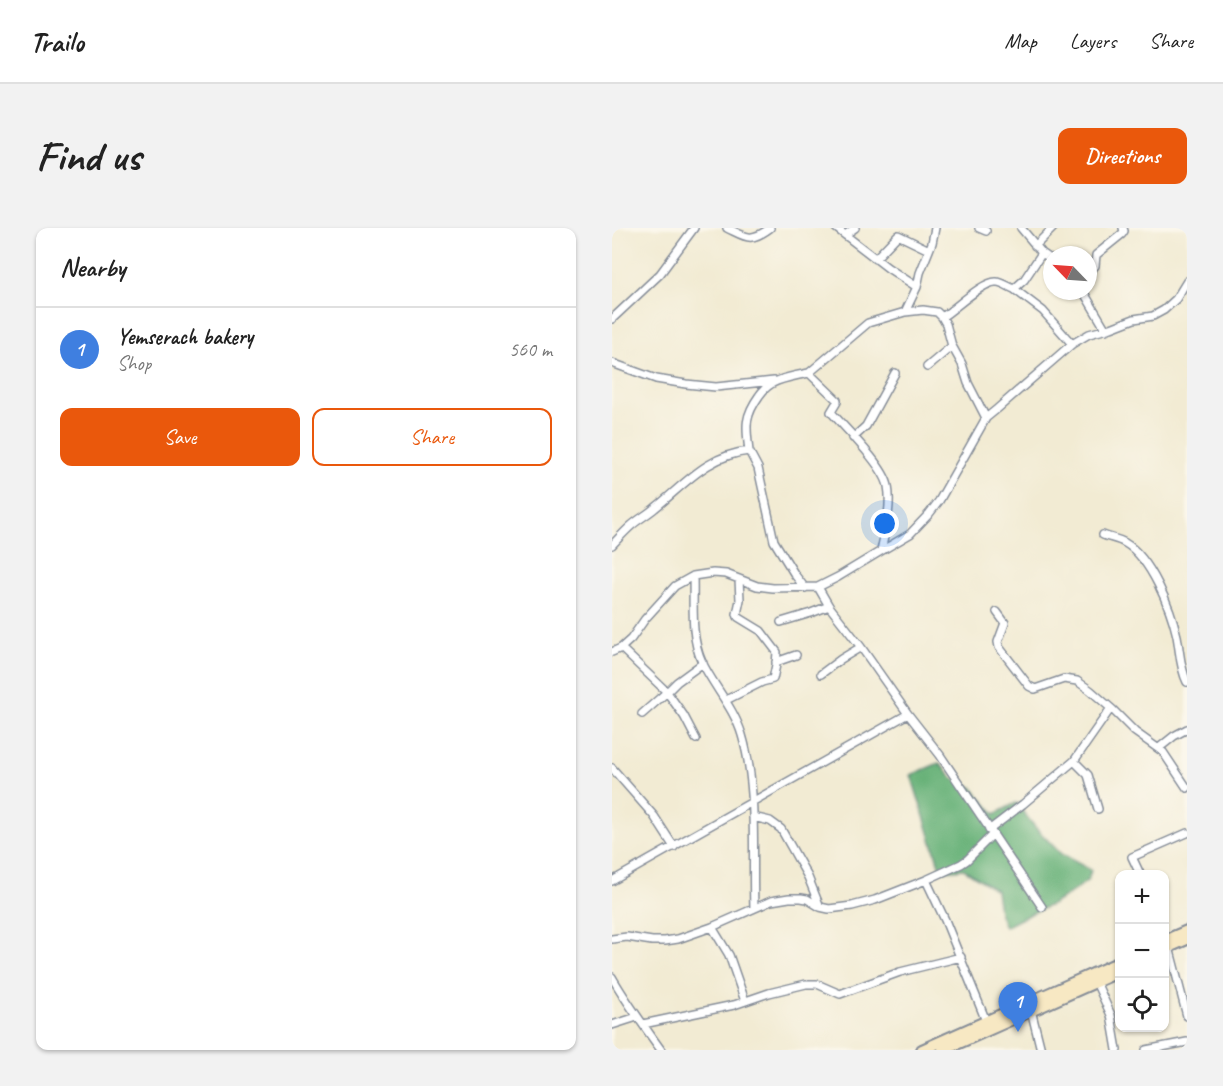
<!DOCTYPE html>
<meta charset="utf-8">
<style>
body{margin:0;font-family:Caveat,sans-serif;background:#f2f2f2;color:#222}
.controls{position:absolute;right:18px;bottom:18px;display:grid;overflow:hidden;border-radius:12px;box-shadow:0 2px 4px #0004}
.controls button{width:54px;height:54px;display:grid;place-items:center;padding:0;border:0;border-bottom:2px solid #e0e0e0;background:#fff;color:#222;font:30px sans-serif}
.compass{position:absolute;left:431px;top:18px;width:54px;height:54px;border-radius:50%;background:#fff;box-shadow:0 2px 4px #0004;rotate:295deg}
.you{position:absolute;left:273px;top:296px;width:21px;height:21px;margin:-15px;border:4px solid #fff;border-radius:50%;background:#1a73e8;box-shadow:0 0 0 9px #1a73e833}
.badge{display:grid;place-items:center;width:39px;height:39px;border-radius:50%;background:#ea580c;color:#fff;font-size:20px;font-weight:700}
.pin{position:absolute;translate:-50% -50px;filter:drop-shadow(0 2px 3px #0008)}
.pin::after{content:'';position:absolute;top:32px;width:21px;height:18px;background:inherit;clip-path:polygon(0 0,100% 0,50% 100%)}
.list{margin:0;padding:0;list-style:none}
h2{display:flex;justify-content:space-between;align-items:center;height:78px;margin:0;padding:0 24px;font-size:26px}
h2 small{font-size:20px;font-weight:400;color:#767676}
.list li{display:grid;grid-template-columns:39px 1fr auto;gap:18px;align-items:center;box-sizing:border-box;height:84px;padding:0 24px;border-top:2px solid #e0e0e0}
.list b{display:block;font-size:22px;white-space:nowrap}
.list p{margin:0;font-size:20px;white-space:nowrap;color:#767676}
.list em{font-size:20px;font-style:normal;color:#767676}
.actions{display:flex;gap:12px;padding:18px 24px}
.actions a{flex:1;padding:14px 0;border:2px solid #ea580c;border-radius:12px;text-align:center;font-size:21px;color:#ea580c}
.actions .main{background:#ea580c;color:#fff}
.icon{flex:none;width:33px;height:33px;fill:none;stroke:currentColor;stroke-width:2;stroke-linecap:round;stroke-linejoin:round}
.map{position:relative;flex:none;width:575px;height:822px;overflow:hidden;border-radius:12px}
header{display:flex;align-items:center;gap:36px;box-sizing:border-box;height:84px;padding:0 30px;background:#fff;border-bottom:2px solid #e0e0e0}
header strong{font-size:28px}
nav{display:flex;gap:33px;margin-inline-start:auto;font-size:21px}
.intro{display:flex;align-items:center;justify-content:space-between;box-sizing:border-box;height:144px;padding:0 36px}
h1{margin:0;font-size:42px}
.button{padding:15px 27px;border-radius:12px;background:#ea580c;color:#fff;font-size:21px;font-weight:700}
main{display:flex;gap:36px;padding:0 36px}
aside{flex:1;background:#fff;border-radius:12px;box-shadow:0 2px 4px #0004}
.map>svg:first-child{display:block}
.forest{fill:#69b279;stroke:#42706c;stroke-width:1.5}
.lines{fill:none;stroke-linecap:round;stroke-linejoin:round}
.street-casing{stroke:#868d98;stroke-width:10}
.secondary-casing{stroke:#868d98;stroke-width:14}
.street{stroke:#fff;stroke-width:7}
.secondary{stroke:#f7e8c3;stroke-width:10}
</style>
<header>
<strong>Trailo</strong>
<nav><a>Map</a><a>Layers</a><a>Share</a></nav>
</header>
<div class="intro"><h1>Find us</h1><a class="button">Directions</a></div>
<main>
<aside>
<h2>Nearby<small></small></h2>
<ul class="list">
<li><span class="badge" style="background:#3f7fe0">1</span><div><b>Yemserach bakery</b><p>Shop</p></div><em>560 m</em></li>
</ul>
<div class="actions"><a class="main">Save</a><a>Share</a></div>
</aside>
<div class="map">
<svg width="575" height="822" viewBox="0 0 575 822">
<rect width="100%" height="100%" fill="#fbf7ec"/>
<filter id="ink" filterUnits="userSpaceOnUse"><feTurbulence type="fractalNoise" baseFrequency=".0167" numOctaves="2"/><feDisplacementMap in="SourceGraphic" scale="12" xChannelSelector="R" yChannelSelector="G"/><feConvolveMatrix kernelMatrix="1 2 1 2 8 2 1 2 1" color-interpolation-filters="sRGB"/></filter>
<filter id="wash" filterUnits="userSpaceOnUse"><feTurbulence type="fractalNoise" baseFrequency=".008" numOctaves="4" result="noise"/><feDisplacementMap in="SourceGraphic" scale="24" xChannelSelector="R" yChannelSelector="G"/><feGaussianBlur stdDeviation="1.35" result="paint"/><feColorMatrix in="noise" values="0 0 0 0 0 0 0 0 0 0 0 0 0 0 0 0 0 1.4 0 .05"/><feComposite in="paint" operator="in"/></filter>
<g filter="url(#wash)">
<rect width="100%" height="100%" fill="#f2ebd3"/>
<path class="forest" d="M 327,535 L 342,551 L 360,559 L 383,586 L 404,575 L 423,599 L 449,626 L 479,642 L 476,652 L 463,662 L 441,676 L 418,686 L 393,699 L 387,684 L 384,662 L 352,641 L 329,643 L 299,547 Z"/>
</g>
<g filter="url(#ink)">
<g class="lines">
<defs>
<path id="street" d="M 115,0 C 134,9 138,15 158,0
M 224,0 L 276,40 L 305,59
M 367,0 L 374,3
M 233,7 L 243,0
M 423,18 L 441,0
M 430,25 L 440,32
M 263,31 L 286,7 L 317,22
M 476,44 L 483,38 L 484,27 L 510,6 L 512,3 L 511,0
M 402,61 L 431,83 L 460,116
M 471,63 L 494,102
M 293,84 L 311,82 L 325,84 L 330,89 L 334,96 L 340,118 L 350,136 L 356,155 L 374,190
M 330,89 C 343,81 372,52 385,54 C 390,54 397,59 402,61 L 412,52 L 430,25 L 409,0
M 0,91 L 48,46 L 82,0
M 0,135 L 44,151 L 74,156 L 104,159 L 162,153
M 315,139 L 340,118
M 197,145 L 256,95 L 293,84 L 305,59 L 308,45 L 320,15 L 323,0
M 241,210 L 254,198 L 283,145
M 137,223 C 134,199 132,189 147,168 C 151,162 157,156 165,153 C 175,149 186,147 197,145 L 225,172 L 225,174 L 219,184 C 234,201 272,238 276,258 C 280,279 273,303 269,323 L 226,349 L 206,359
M 491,307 C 498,310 507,311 513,315 C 539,330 559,381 565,408 C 568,424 568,440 575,454
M 0,317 C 7,310 13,303 20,297 C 27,291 36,286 43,280 C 73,256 96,227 137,223 L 146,240 L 162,313 L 183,347 L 193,360
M 269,323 L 298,306 L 317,286 L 327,273 L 374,190 L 385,181 L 460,116 L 477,106 L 499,100 L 522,91 L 541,88 L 552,82 L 564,71 L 575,53
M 81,348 C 82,377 78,408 90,434 C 102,459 122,480 130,507 C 146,560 140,625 142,680
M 385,384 L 393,395 L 386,414 L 387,419 L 417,458 L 423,461 L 452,451 L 465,453 L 478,462 L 501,482 L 523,504 L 551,524 L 575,560
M 169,394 L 199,385 L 217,378
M 9,420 L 55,464 L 65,454 L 91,435
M 0,424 L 9,420 L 19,411 L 33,391 L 63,358 L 81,348 L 101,345 L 114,346 L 145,358 L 161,360 L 206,359 L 217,378 L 249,419 L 296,486 L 328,527 L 430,679
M 164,434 L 184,427
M 209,446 L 229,431 L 249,419
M 114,472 L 150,454 L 161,451 L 164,437 L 165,424 L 149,403 L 126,389 L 125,386 L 128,372 L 127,351
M 30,486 L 55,464 L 72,488 L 84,511
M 547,520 L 562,508 L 575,501
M 462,533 L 476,547 L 486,581
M 0,540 L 42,588 L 62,619
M 141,589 L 158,593 L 169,601 L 196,649 L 208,679
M 377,602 L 411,576 L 462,533 L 499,480
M 528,646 L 520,629 L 575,605
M 314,652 L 333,692 L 374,793
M 0,653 L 296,486
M 100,699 L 117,727 L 133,773
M 0,711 L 15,709 L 40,713 L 53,713 L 66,711 L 100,699 L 159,673 L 177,670 L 189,670 L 195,671 L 208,679 L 217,681 L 240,678 L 263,672 L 314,652 L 349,636 L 355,632 L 381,606
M 557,719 L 575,788
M 0,749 C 15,775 32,798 49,822
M 484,754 L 499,787 L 505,822
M 419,782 L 429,822
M 31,796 L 122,777 L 157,765 L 194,756 L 205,756 L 228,766 L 288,744 L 349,729
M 0,797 L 25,789
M 534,822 L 575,814"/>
<path id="secondary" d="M 552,713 L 575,703
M 552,721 L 575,711
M 310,822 L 508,734
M 331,822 L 508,743"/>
</defs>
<use href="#street" class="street-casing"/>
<use href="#secondary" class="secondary-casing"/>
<use href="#street" class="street"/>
<use href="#secondary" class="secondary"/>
</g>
</g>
</svg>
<div class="controls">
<button>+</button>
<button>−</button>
<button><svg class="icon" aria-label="locate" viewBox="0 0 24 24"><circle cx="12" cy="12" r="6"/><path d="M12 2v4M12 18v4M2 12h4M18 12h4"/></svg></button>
</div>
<svg class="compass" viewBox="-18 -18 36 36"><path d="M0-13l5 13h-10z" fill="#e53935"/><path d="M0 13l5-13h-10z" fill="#767676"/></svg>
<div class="you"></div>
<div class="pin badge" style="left:406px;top:804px;background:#3f7fe0">1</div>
</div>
</main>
